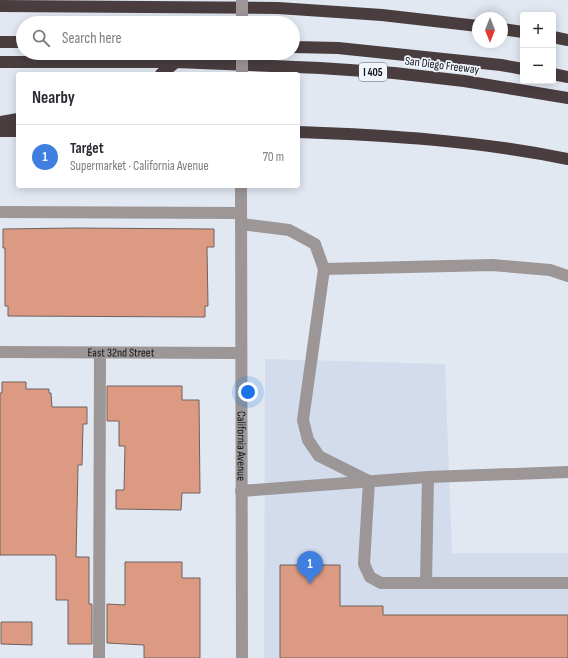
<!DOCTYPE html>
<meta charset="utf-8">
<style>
body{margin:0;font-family:"Sofia Sans Condensed",sans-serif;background:#f7f7f7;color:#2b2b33}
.controls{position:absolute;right:12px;top:12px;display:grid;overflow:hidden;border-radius:4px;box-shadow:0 2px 10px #0003}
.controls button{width:36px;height:36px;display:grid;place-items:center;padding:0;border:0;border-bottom:1px solid #e1e1e2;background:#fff;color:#2b2b33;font:20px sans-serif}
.compass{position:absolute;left:472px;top:12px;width:36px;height:36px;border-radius:50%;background:#fff;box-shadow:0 2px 10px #0003;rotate:180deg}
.you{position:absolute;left:248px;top:392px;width:14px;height:14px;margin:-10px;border:3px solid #fff;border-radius:50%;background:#1a73e8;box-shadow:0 0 0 6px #1a73e833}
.badge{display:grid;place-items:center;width:26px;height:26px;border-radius:50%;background:#db2777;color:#fff;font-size:13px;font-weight:700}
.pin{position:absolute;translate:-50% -33px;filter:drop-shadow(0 1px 2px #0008)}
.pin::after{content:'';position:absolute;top:21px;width:14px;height:12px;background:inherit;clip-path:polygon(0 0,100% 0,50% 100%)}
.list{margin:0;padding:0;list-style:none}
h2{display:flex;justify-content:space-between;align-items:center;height:52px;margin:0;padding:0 16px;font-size:17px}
h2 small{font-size:13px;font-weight:400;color:#7c7c81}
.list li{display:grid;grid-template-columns:26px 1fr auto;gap:12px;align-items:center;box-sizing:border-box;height:64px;padding:0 16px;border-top:1px solid #e1e1e2}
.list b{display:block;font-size:15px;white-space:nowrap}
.list p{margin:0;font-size:13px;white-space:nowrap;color:#7c7c81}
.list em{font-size:13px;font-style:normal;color:#7c7c81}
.icon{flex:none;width:22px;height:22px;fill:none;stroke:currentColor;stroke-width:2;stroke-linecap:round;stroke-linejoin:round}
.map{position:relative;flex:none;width:568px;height:658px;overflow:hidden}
.search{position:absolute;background:#fff;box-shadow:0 2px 10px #0003;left:16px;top:16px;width:284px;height:44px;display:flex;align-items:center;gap:10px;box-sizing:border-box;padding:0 14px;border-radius:22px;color:#7c7c81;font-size:15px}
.panel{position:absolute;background:#fff;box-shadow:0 2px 10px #0003;left:16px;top:72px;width:284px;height:116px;border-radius:4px}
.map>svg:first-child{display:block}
.built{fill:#d2dced}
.building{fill:#dd9a83;stroke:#6d625e}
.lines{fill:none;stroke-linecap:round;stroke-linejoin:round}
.minor{stroke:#9c9697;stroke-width:12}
.highway{stroke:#493d3f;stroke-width:12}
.minor-bridge{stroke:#9c9697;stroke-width:12}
.labels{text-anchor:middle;stroke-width:3.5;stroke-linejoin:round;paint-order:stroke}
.shield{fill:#f0f5fd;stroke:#54575b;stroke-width:1}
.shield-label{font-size:11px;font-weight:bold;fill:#111316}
.street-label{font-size:12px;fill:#111316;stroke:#f0f5fd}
</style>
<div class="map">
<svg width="568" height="658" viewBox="0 0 568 658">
<rect width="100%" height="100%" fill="#e1e8f2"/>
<path class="built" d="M 265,359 L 445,364 L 452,553 L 568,553 L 568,658 L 264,658 Z"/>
<path class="building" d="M 74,228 L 214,229 L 214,247 L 207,247 L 208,306 L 205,306 L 205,317 L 8,316 L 8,306 L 5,306 L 5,248 L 3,248 L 3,229 Z
M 2,382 L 26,382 L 26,389 L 49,389 L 49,393 L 51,393 L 52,407 L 87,407 L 87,424 L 83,424 L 82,465 L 78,465 L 76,557 L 89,557 L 89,604 L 92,604 L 92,644 L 68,644 L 68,600 L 56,600 L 56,557 L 55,555 L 0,555 L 0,393 L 2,393 Z
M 107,386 L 182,386 L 182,400 L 199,400 L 200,493 L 182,493 L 181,510 L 116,509 L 116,490 L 124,490 L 125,446 L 119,446 L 119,421 L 107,421 Z
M 125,562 L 182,562 L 182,578 L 200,578 L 200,658 L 144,658 L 144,645 L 107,643 L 107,604 L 125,605 Z
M 280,565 L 340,565 L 340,606 L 383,606 L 383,615 L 568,615 L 568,658 L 280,658 Z
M 1,622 L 32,622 L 32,645 L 1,644 Z"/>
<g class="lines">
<g class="minor">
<path id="s1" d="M 241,186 L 242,658"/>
<path d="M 0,212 L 241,213"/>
<path d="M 241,224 L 289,230 L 315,244 L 324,269 L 303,420 L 308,440 L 319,456 L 369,481"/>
<path d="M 324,269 L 492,265 L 550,270 L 568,276"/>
<path id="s2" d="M 0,352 L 241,353"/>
<path d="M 369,481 L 364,564 L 370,577 L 381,583 L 568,583"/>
<path d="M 241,491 L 428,477 L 568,472"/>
<path d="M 426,583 L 428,477"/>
<path d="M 99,658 L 100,353"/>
</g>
<path class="highway" d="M 0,6 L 278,8 L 382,15 L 478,26
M 502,29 L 523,32
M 553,37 L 568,40
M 0,42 L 23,42
M 293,47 L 338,48 L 501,65 L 523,69
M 0,62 L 176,62 L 320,68 L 394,73 L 464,81 L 568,98
M 161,74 L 176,62
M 553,74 L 568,77
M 0,122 L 18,119
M 0,131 L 18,131
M 298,132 C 388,135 479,141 568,159"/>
<path class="minor-bridge" d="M 242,23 L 242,0
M 242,74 L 242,53"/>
</g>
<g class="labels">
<rect class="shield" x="359" y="63" width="28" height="18" rx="3"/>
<g class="shield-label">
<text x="373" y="76">I 405</text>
</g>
<g class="street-label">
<text transform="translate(442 65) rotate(7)" y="4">San Diego Freeway</text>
<text dy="4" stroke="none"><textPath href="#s2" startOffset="121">East 32nd Street</textPath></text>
<text dy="4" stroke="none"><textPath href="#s1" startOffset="260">California Avenue</textPath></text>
</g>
</g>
</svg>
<div class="controls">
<button>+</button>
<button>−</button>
</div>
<svg class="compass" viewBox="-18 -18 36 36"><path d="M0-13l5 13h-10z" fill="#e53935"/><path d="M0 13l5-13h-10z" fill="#7c7c81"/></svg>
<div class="you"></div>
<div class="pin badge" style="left:310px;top:584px;background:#3f7fe0">1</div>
<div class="search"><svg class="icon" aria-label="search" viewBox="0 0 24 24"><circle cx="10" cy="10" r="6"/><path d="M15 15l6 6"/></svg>Search here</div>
<section class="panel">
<h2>Nearby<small></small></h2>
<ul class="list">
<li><span class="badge" style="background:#3f7fe0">1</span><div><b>Target</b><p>Supermarket · California Avenue</p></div><em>70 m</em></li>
</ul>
</section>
</div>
